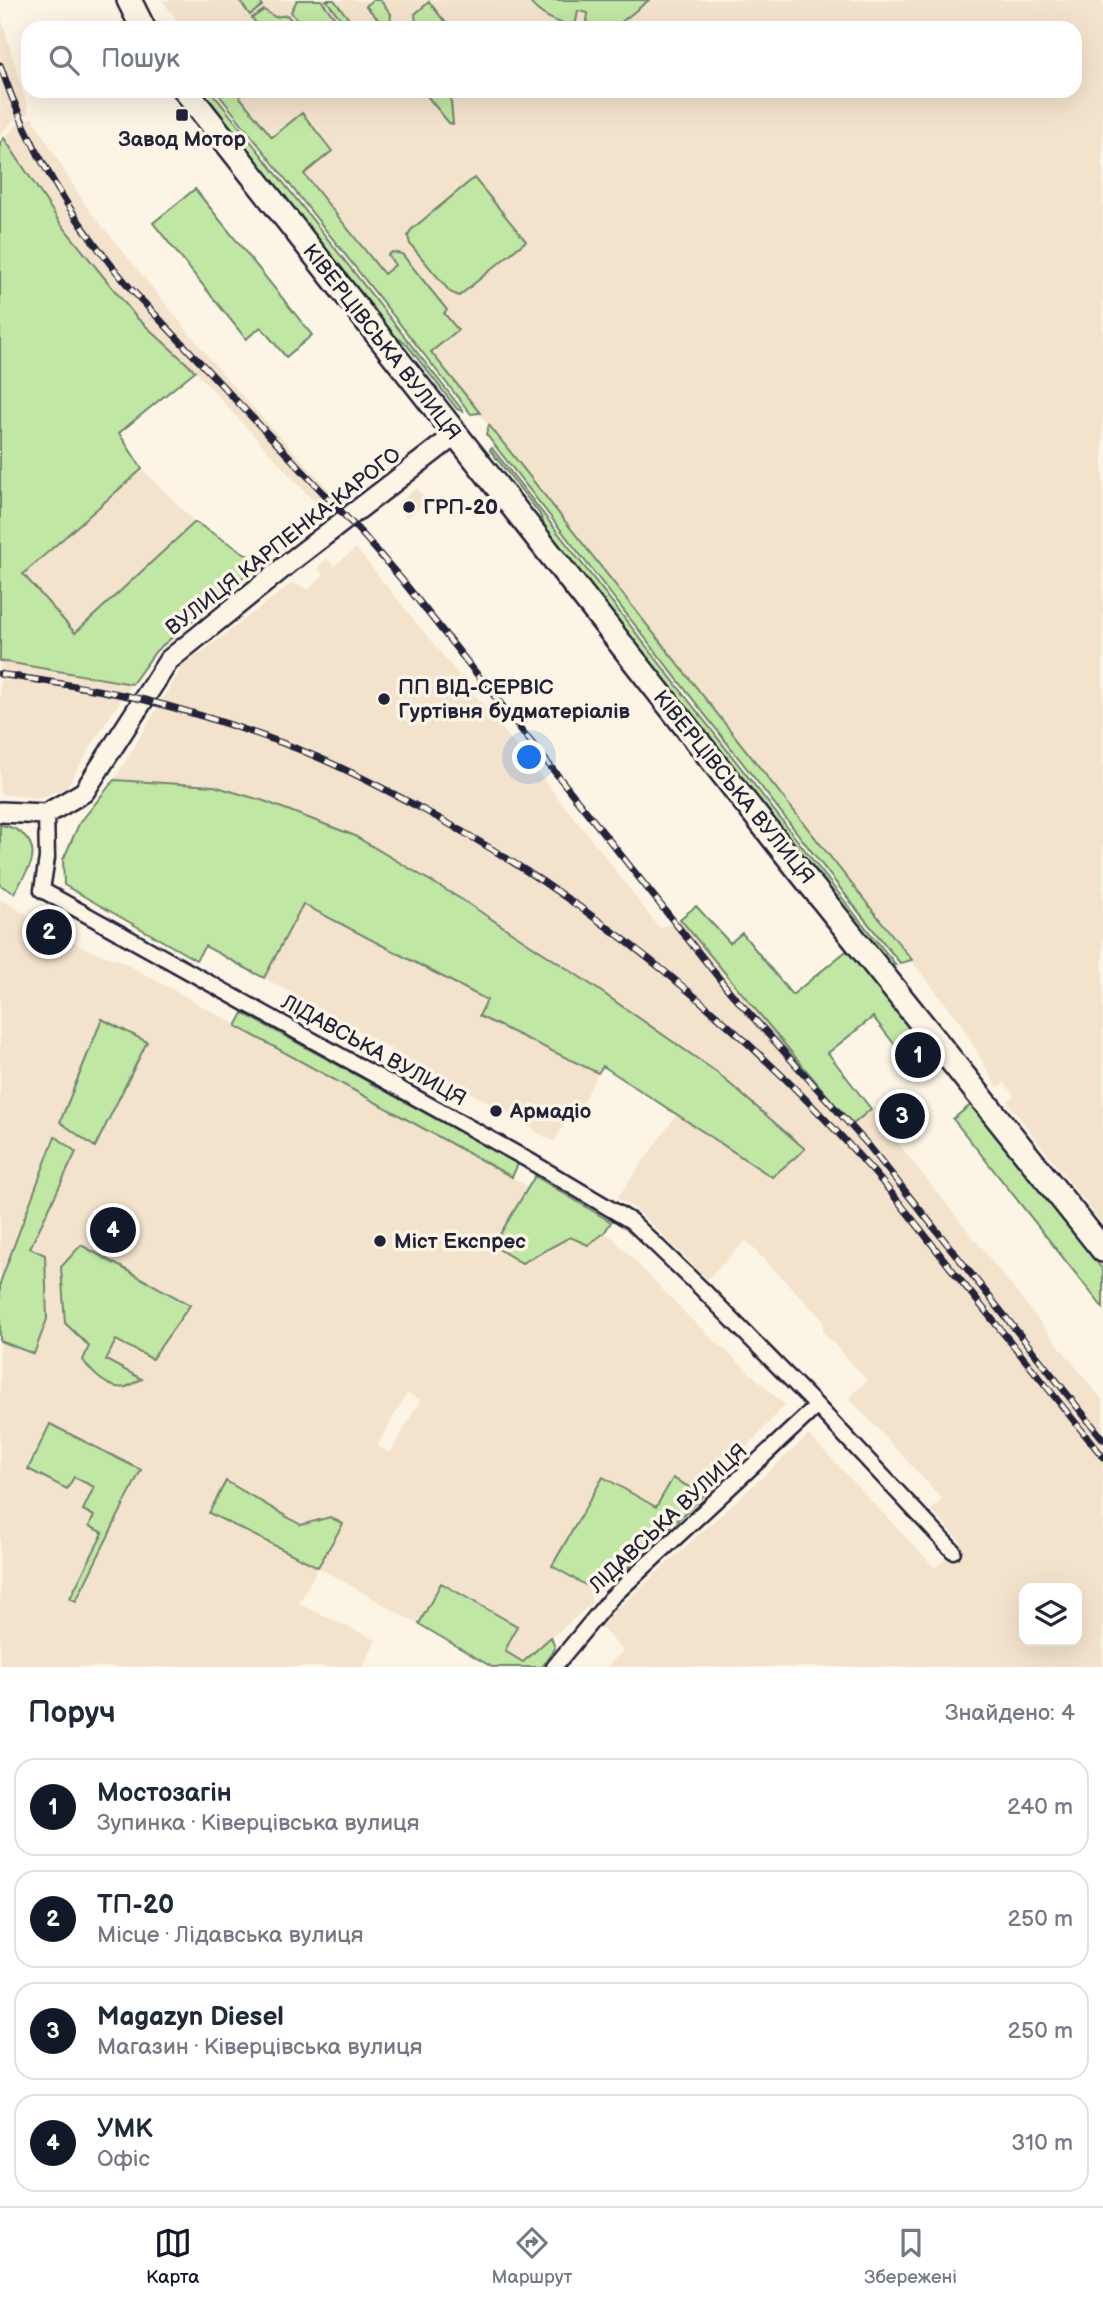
<!DOCTYPE html>
<html lang="uk">
<meta charset="utf-8">
<style>
body{margin:0;font-family:"Balsamiq Sans",sans-serif;background:#f6f6f7;color:#1f2937}
.controls{position:absolute;right:21px;bottom:21px;display:grid;overflow:hidden;border-radius:14px;box-shadow:0 7px 28px #0002}
.controls button{width:63px;height:63px;display:grid;place-items:center;padding:0;border:0;border-bottom:2px solid #e0e1e3;background:#fff;color:#1f2937;font:35px sans-serif}
.you{position:absolute;left:530px;top:758px;width:24px;height:24px;margin:-18px;border:5px solid #fff;border-radius:50%;background:#1a73e8;box-shadow:0 0 0 10px #1a73e833}
.badge{display:grid;place-items:center;width:46px;height:46px;border-radius:50%;background:#111827;color:#fff;font-size:23px;font-weight:700}
.pin{position:absolute;translate:-50% -50%;border:4px solid #fff;box-shadow:0 2px 7px #0006}
.list{margin:0;padding:0;list-style:none}
h2{display:flex;justify-content:space-between;align-items:center;height:91px;margin:0;padding:0 28px;font-size:30px}
h2 small{font-size:23px;font-weight:400;color:#747a83}
.list li{display:grid;grid-template-columns:46px 1fr auto;gap:21px;align-items:center;box-sizing:border-box;height:98px;margin:0 14px 14px;padding:0 14px;border:2px solid #e0e1e3;border-radius:21px}
.list b{display:block;font-size:26px;white-space:nowrap}
.list p{margin:0;font-size:23px;white-space:nowrap;color:#747a83}
.list em{font-size:23px;font-style:normal;color:#747a83}
.icon{flex:none;width:38px;height:38px;fill:none;stroke:currentColor;stroke-width:2;stroke-linecap:round;stroke-linejoin:round}
.map{position:relative;flex:none;width:1103px;height:1667px;overflow:hidden}
.search{position:absolute;background:#fff;box-shadow:0 7px 28px #0002;left:21px;right:21px;top:21px;height:77px;display:flex;align-items:center;gap:18px;box-sizing:border-box;padding:0 24px;border-radius:21px;color:#747a83;font-size:26px}
.sheet{height:539px;background:#fff}
nav{display:flex;justify-content:space-around;align-items:center;box-sizing:border-box;height:98px;border-top:2px solid #e0e1e3;background:#fff;font-size:19px;color:#747a83}
nav a{display:grid;justify-items:center;gap:4px}
nav .on{color:#111827}
.map>svg:first-child{display:block}
.built{fill:#f4e3cc;fill-rule:evenodd}
.green{fill:#c0e7a3;stroke:#71846f;stroke-width:2}
.lines{fill:none;stroke-linecap:round;stroke-linejoin:round}
.minor-casing{stroke:#22223b;stroke-width:19}
.secondary-casing{stroke:#22223b;stroke-width:24}
.primary-casing{stroke:#22223b;stroke-width:28}
.minor{stroke:#fcf5e5;stroke-width:14}
.secondary{stroke:#fcf5e5;stroke-width:19}
.primary{stroke:#fcf5e5;stroke-width:23}
.rail-casing{stroke:#22223b;stroke-width:7}
.rail{stroke:#fcf5e5;stroke-width:4.5;stroke-dasharray:13;stroke-linecap:butt}
.poi-dot{fill:#22223b;stroke:#fcf5e5;stroke-width:2.5}
.labels{text-anchor:middle;stroke-width:7;stroke-linejoin:round;paint-order:stroke}
.poi-label{font-size:21px;font-weight:bold;fill:#22223b;stroke:#fcf5e5;text-anchor:start}
.street-label{font-size:21px;fill:#22223b;stroke:#fcf5e5}
</style>
<div class="map">
<svg width="1103" height="1667" viewBox="0 0 1103 1667">
<rect width="100%" height="100%" fill="#fcf5e5"/>
<filter id="ink" filterUnits="userSpaceOnUse"><feTurbulence type="fractalNoise" baseFrequency=".0143" numOctaves="2"/><feDisplacementMap in="SourceGraphic" scale="14" xChannelSelector="R" yChannelSelector="G"/><feConvolveMatrix kernelMatrix="1 2 1 2 8 2 1 2 1" color-interpolation-filters="sRGB"/></filter>
<g filter="url(#ink)">
<path class="built" d="M 162,0 L 1098,0 L 1103,4 L 1103,1225 L 1007,1102 L 1014,1096 L 1005,1083 L 997,1088 L 960,1022 L 281,163 L 229,91 L 1075,91 L 1075,28 L 183,28 Z
M 0,13 L 29,113 L 13,121 L 0,135 Z
M 32,117 L 86,206 L 225,377 L 341,502 L 325,514 L 195,371 L 136,317 L 61,224 L 4,139 L 16,125 Z
M 142,469 L 195,522 L 75,633 L 22,573 Z
M 417,488 L 427,501 L 407,518 L 396,505 Z
M 356,548 L 601,851 L 659,928 L 680,919 L 851,1125 L 871,1109 L 1103,1401 L 1103,1667 L 606,1667 L 623,1651 L 599,1625 L 809,1435 L 935,1568 L 962,1543 L 931,1510 L 942,1499 L 849,1398 L 867,1380 L 823,1332 L 823,1320 L 746,1241 L 707,1279 L 639,1212 L 617,1198 L 677,1114 L 772,1176 L 583,979 L 461,899 L 353,835 L 264,801 L 214,786 L 114,780 L 182,667 L 292,583 L 309,589 L 324,575 L 317,568 L 327,558 L 334,566 ZM 1024,1588 L 1077,1588 L 1077,1641 L 1024,1641 Z
M 0,661 L 132,684 L 101,730 L 66,788 L 38,798 L 0,794 Z
M 0,899 L 88,950 L 119,960 L 512,1177 L 613,1238 L 690,1318 L 785,1405 L 713,1485 L 617,1578 L 589,1587 L 592,1603 L 518,1667 L 492,1667 L 318,1567 L 299,1604 L 376,1640 L 363,1667 L 0,1667 ZM 407,1393 L 420,1400 L 390,1453 L 377,1446 Z
M 303,904 L 487,1001 L 480,1017 L 598,1073 L 572,1124 L 566,1121 L 554,1142 L 536,1132 L 524,1121 L 449,1082 L 264,978 Z"/>
<path class="green" d="M 239,0 L 260,0 L 262,6 L 250,15 Z
M 297,0 L 321,0 L 342,28 L 303,28 L 291,12 Z
M 326,0 L 334,0 L 356,28 L 348,28 Z
M 373,0 L 380,0 L 391,14 L 390,25 L 386,28 L 366,6 Z
M 528,0 L 649,0 L 614,28 L 586,28 L 588,13 L 578,11 L 575,27 C 555,22 540,16 528,0 Z
M 429,2 L 450,28 L 414,28 L 416,22 L 415,14 Z
M 264,10 L 275,17 L 287,15 L 298,28 L 260,28 L 252,18 Z
M 201,91 L 211,91 L 464,412 L 457,409 L 407,345 L 385,328 Z
M 216,91 L 235,91 L 272,137 L 302,113 L 332,151 L 304,174 L 384,274 L 395,265 L 388,255 L 392,252 L 402,254 L 447,310 L 444,313 L 458,330 L 431,352 L 480,413 L 471,414 Z
M 423,91 L 450,91 L 453,124 L 449,123 Z
M 4,138 L 61,224 L 136,317 L 195,371 L 119,433 L 142,469 L 23,574 L 75,633 L 195,522 L 260,563 L 156,651 L 132,684 L 0,661 L 0,143 Z
M 474,178 L 526,241 L 459,296 L 450,292 L 410,244 L 408,236 L 411,230 Z
M 195,189 L 312,335 L 286,357 L 261,327 L 246,339 L 153,223 Z
M 489,425 L 900,945 L 912,960 L 900,963 L 858,911 L 486,434 Z
M 492,448 L 854,913 L 896,965 L 886,963 L 551,539 L 539,513 L 490,450 Z
M 114,780 L 214,786 L 264,801 L 353,835 L 461,899 L 583,979 L 715,1071 L 805,1149 L 772,1177 L 603,1066 L 598,1073 L 479,1016 L 487,1000 L 303,904 L 264,978 L 205,946 L 196,960 L 64,885 L 63,860 L 79,824 Z
M 0,825 C 19,827 38,841 31,863 C 27,873 19,884 14,893 L 0,885 Z
M 696,906 L 730,943 L 742,933 L 792,995 L 850,948 L 926,1045 L 907,1060 L 873,1017 L 828,1053 L 871,1109 L 852,1125 L 680,919 Z
M 243,1013 L 518,1164 L 512,1177 L 236,1026 Z
M 102,1019 L 147,1042 L 95,1147 L 60,1122 Z
M 972,1104 L 1103,1270 L 1103,1308 L 953,1119 Z
M 55,1136 L 76,1152 L 30,1248 L 45,1255 L 47,1319 L 34,1354 L 0,1341 L 0,1283 Z
M 535,1176 L 611,1222 L 604,1233 L 588,1245 L 570,1237 L 522,1263 L 493,1246 Z
M 81,1245 L 190,1305 L 152,1359 L 116,1340 L 106,1360 L 142,1379 C 137,1381 131,1385 126,1387 C 109,1391 91,1372 83,1360 L 89,1346 L 65,1323 L 61,1267 Z
M 50,1424 L 141,1470 L 76,1601 L 70,1598 L 103,1533 L 89,1526 L 94,1516 L 83,1510 L 94,1487 L 74,1477 L 67,1489 L 28,1469 Z
M 603,1477 L 656,1507 L 673,1478 L 704,1495 L 617,1578 L 589,1587 L 552,1566 Z
M 226,1481 L 301,1525 L 330,1517 L 343,1524 L 318,1567 L 209,1513 Z
M 441,1583 L 517,1626 L 505,1651 L 523,1662 L 551,1637 L 555,1648 L 542,1667 L 492,1667 L 419,1624 Z"/>
<g class="lines">
<defs>
<path id="minor" d="M 46,814 L 47,858 L 42,890 L 528,1160 L 631,1221 L 703,1290 L 817,1406 L 953,1551
M 554,1667 L 611,1598 L 817,1406"/>
<path id="secondary" d="M 0,812 L 46,814 L 84,792 L 169,660 L 294,559 L 455,435"/>
<path id="primary" d="M 129,0 L 143,28
M 186,91 L 779,845 L 1103,1250"/>
</defs>
<use href="#minor" class="minor-casing"/>
<use href="#secondary" class="secondary-casing"/>
<use href="#primary" class="primary-casing"/>
<use href="#minor" class="minor"/>
<use href="#secondary" class="secondary"/>
<use href="#primary" class="primary"/>
<defs>
<path id="rail" d="M 0,65 C 30,152 71,218 130,288 L 365,537 L 402,580 L 730,992 L 869,1146 L 1103,1439
M 0,674 C 48,682 97,688 145,700 C 192,712 239,727 285,744 C 333,762 379,786 424,810 C 592,901 744,1026 870,1168 C 898,1199 923,1233 949,1266 C 1001,1330 1052,1393 1103,1457"/>
</defs>
<use href="#rail" class="rail-casing"/>
<use href="#rail" class="rail"/>
</g>
</g>
<g class="poi-dot">
<rect x="175" y="108" width="14" height="14" rx="3.5"/>
<circle cx="409" cy="507" r="7"/>
<circle cx="384" cy="699" r="7"/>
<circle cx="496" cy="1111" r="7"/>
<circle cx="380" cy="1241" r="7"/>
</g>
<g class="labels">
<g class="poi-label">
<text x="182" y="146" text-anchor="middle">Завод Мотор</text>
<text x="423" y="514">ГРП-20</text>
<text x="398" y="694">ПП ВІД-СЕРВІС<tspan x="398" dy="24">Гуртівня будматеріалів</tspan></text>
<text x="510" y="1118">Армадіо</text>
<text x="394" y="1248">Міст Експрес</text>
</g>
<g class="street-label">
<text transform="translate(382 342) rotate(52)" y="7">КІВЕРЦІВСЬКА ВУЛИЦЯ</text>
<text transform="translate(283 541) rotate(-38)" y="7">ВУЛИЦЯ КАРПЕНКА-КАРОГО</text>
<text transform="translate(734 787) rotate(51)" y="7">КІВЕРЦІВСЬКА ВУЛИЦЯ</text>
<text transform="translate(374 1050) rotate(29)" y="7">ЛІДАВСЬКА ВУЛИЦЯ</text>
<text transform="translate(668 1518) rotate(-43)" y="7">ЛІДАВСЬКА ВУЛИЦЯ</text>
</g>
</g>
</svg>
<div class="controls">
<button><svg class="icon" aria-label="layers" viewBox="0 0 24 24"><path d="M12 4l9 5-9 5-9-5zM3 14l9 5 9-5"/></svg></button>
</div>
<div class="you"></div>
<div class="pin badge" style="left:918px;top:1055px">1</div>
<div class="pin badge" style="left:49px;top:932px">2</div>
<div class="pin badge" style="left:902px;top:1116px">3</div>
<div class="pin badge" style="left:113px;top:1230px">4</div>
<div class="search"><svg class="icon" aria-label="search" viewBox="0 0 24 24"><circle cx="10" cy="10" r="6"/><path d="M15 15l6 6"/></svg>Пошук</div>
</div>
<section class="sheet">
<h2>Поруч<small>Знайдено: 4</small></h2>
<ul class="list">
<li><span class="badge">1</span><div><b>Мостозагін</b><p>Зупинка · Ківерцівська вулиця</p></div><em>240 m</em></li>
<li><span class="badge">2</span><div><b>ТП-20</b><p>Місце · Лідавська вулиця</p></div><em>250 m</em></li>
<li><span class="badge">3</span><div><b>Magazyn Diesel</b><p>Магазин · Ківерцівська вулиця</p></div><em>250 m</em></li>
<li><span class="badge">4</span><div><b>УМК</b><p>Офіс</p></div><em>310 m</em></li>
</ul>
</section>
<nav>
<a class="on"><svg class="icon" aria-label="map" viewBox="0 0 24 24"><path d="M3 6l6-2 6 2 6-2v14l-6 2-6-2-6 2zM9 4v14M15 6v14"/></svg>Карта</a>
<a><svg class="icon" aria-label="directions" viewBox="0 0 24 24"><path d="M12 3l9 9-9 9-9-9zM9 14v-3h6M13 9l2 2-2 2"/></svg>Маршрут</a>
<a><svg class="icon" aria-label="saved" viewBox="0 0 24 24"><path d="M7 4h10v16l-5-4-5 4z"/></svg>Збережені</a>
</nav>
